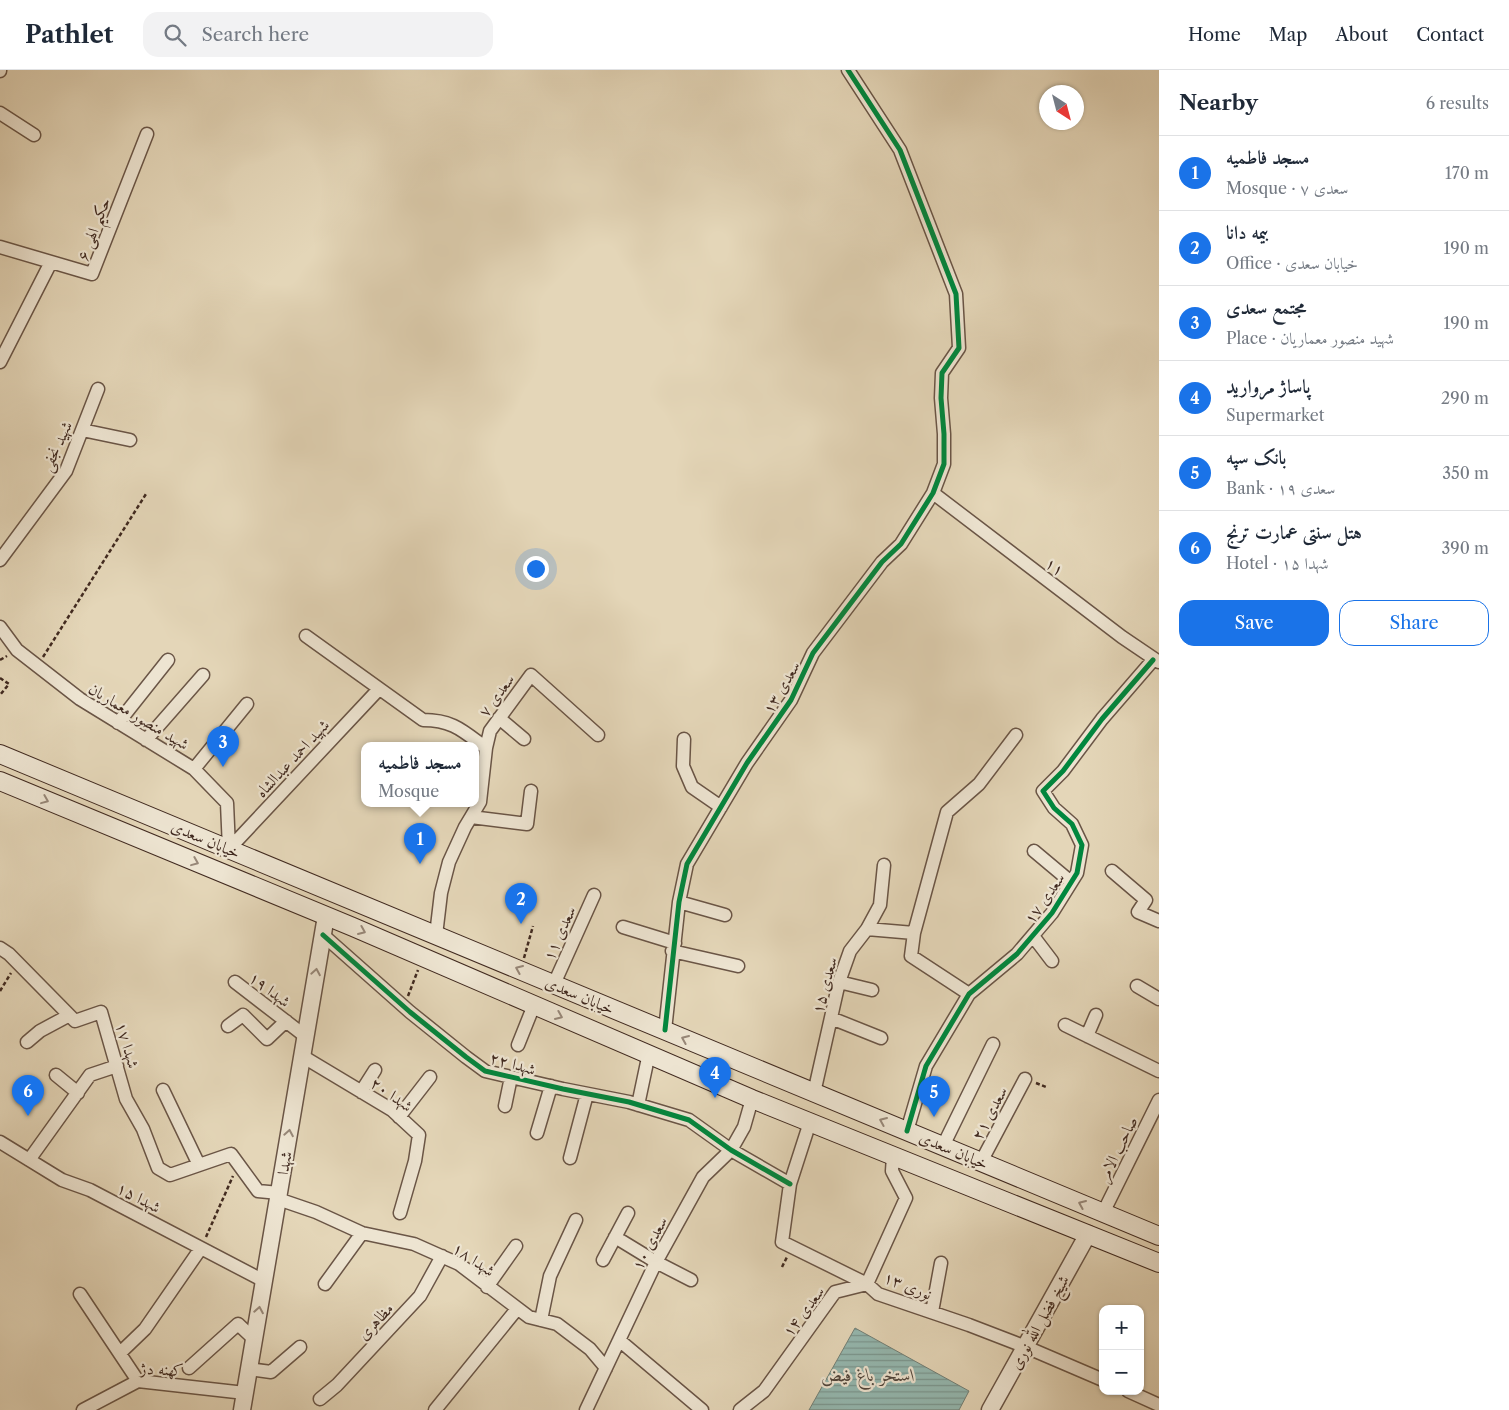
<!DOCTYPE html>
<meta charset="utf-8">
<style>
body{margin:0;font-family:"Libre Caslon Text",Amiri,serif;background:#f2f2f3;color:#1f2937}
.controls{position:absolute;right:15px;bottom:15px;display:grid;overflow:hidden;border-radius:10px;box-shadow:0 1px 4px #0004}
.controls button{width:45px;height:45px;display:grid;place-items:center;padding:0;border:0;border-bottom:1px solid #e0e1e3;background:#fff;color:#1f2937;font:25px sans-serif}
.compass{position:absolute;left:1039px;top:15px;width:45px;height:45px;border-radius:50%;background:#fff;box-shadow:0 1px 4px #0004;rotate:144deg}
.you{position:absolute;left:535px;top:498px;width:18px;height:18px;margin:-12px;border:4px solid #fff;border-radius:50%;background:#1a73e8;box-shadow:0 0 0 8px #1a73e833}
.badge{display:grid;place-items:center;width:32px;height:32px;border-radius:50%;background:#1a73e8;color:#fff;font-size:16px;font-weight:700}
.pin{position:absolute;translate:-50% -41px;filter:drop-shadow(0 1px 2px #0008)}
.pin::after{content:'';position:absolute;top:26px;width:18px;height:15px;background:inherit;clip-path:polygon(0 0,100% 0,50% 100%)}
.popup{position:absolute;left:361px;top:672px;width:118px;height:65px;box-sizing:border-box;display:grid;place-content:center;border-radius:10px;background:#fff;filter:drop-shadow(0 1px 4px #0005);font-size:16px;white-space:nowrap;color:#747a83}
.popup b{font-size:19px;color:#1f2937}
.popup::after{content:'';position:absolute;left:50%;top:100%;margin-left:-10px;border:10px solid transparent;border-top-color:#fff}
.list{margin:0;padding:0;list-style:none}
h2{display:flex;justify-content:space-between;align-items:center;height:65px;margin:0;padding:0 20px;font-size:21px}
h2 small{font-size:16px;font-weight:400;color:#747a83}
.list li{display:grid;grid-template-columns:32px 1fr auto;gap:15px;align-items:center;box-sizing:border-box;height:75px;padding:0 20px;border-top:1px solid #e0e1e3}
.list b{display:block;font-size:19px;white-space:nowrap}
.list p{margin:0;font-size:16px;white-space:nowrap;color:#747a83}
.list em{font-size:16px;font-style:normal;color:#747a83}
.actions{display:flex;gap:10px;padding:15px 20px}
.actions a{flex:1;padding:11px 0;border:1px solid #1a73e8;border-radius:15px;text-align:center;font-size:18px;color:#1a73e8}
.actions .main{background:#1a73e8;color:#fff}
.icon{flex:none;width:28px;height:28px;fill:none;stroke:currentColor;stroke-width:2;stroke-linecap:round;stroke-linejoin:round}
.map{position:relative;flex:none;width:1159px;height:1340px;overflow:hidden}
header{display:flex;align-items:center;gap:30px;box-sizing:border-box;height:70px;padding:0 25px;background:#fff;border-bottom:1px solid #e0e1e3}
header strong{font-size:24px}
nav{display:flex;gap:28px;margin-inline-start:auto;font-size:18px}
.search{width:350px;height:45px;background:#f2f2f3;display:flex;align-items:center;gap:12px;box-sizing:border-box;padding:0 18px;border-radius:15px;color:#747a83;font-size:19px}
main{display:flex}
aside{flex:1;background:#fff}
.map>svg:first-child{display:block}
.water{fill:url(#water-rules);stroke:#738077}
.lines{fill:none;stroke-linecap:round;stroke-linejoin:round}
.minor-casing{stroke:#6a5546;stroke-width:15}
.tertiary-casing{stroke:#6a5546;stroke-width:19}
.secondary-casing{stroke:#412a20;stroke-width:20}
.path{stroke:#412a20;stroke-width:2.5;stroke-dasharray:4 2.5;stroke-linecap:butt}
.minor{stroke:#ede4d1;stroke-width:12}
.tertiary{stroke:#ede4d1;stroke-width:16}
.secondary{stroke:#ede4d1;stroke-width:18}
.cycleway-casing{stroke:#ede4d1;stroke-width:8}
.cycleway{stroke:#00873e;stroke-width:5}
.oneway{stroke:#978778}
.labels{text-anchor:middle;stroke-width:4.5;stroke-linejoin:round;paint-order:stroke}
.street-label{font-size:16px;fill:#412a20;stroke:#ede4d1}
.water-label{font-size:18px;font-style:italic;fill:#52473d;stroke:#ede4d1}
</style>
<header>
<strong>Pathlet</strong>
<div class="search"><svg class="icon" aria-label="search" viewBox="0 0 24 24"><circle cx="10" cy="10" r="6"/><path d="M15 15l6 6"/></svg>Search here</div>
<nav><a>Home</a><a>Map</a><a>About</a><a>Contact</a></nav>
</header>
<main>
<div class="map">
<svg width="1159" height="1340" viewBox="0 0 1159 1340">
<defs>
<pattern id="water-rules" width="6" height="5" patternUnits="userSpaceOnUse" patternTransform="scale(1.25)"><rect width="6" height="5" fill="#95b9b1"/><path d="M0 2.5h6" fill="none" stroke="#7b9790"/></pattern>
</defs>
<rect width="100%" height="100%" fill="#e4d6b8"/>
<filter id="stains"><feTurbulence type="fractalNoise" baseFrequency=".004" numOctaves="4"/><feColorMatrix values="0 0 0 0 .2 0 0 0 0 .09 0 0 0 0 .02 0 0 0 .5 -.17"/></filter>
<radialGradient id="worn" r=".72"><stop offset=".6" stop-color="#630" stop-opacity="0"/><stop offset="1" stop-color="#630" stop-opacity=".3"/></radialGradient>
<path class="water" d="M 855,1258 L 969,1321 L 959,1340 L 809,1340 Z"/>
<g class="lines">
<defs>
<path id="minor" d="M 0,1 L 0,0
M 0,43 L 34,65
M 0,177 L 92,204 L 147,64
M 0,292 L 51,192
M 82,360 L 130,370
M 933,423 L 1122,567 L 1159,592
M 0,490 L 66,401 L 98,319
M 0,557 L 17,580 L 80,629 L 194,699 L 227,733 L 229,779
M 306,566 L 423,650 C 453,650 463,661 486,678
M 499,648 L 524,669
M 118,653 L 168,590
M 684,669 L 683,696 L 692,717 L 721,737
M 146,670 L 203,605
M 194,699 L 247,634
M 471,747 L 527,754 L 531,721
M 229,779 L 379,619
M 1034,781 L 1071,812
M 1112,801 L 1146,830 L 1138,842 L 1159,851
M 679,832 L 725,845
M 623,857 L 675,873
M 867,859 L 914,863
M 323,865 L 410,942 L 466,987 L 485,1001 L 563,1019 L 629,1032 L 689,1050 L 731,1080 L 790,1114
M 436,865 L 441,823 L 449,792 L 465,757 L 480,732 L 486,678 L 490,661 L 531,605 L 598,665
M 1033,866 L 1052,891
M 0,878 L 9,884 L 75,951 L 101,942 L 126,1029 L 143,1059 L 158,1098 L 170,1105 L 231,1084 L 258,1121 L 279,1123
M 672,881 L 738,896
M 235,912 L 305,966
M 839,912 L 872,920
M 554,914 L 594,825
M 1137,916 L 1159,929
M 969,924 L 911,886 L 914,863 L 947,742 L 979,714 L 1016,665
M 831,948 L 881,968
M 1065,955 L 1159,1001
M 228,956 L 243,945 L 267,969 L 286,951
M 665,960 L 679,832 L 687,794 L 747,693 L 791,630 L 813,583 L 882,492 L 901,474 L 933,423 L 944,394 L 944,364 L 941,328 L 942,303 L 959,278 L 956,224 L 900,80 L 848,0
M 1087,966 L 1096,945
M 27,972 L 40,961 L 68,946
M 518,975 L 534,935
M 302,986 L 392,1040 L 419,1065 L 415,1091 L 400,1143
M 56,1005 L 78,1023
M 163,1020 L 199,1095
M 361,1022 L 375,1000
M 814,1023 L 839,912 L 850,881 L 867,859 L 880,835 L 884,795
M 638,1035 L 649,983
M 505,1036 L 511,1007
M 399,1047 L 430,1007
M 810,1052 L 790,1114 L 782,1172 L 867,1214 L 878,1224 L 969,1255 L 1026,1277 L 1103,1310
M 907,1061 L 926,996 L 969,924 L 1017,884 L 1052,843 L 1077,803 L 1082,775 L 1072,754 L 1054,738 L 1043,721 L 1063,701 L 1102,649 L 1153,590
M 537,1063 L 551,1016
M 0,1072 L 62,1110 L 90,1120 L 264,1211
M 943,1076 L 993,974
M 570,1088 L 587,1024
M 29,1090 L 90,1005 L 117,996
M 981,1092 L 1025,1009
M 278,1129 L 316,1142 L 362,1163 L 414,1174 L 459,1194 L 529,1247 L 557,1254 L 590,1279 L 606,1298
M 1103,1143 L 1159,1030
M 615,1167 L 656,1192 L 691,1210
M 603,1190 L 628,1143
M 325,1214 L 362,1163
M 487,1217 L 516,1176
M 80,1224 L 138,1311
M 932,1242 L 941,1193
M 541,1250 L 550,1206 L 576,1150
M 619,1270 L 702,1340
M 120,1283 L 145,1259 L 201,1178
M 189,1298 L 238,1254 L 254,1269
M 249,1299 L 271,1302 L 300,1277
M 1128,1321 L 1159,1335
M 320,1329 L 337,1315 L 420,1226 L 442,1186
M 83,1340 L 138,1311 L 245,1323
M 435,1340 L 517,1239
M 586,1340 L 656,1192 L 703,1107 L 731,1080 L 744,1057 L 752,1029
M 740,1340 L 764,1321 L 835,1222 L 867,1214 L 906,1128 L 892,1101 L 893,1086"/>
<path id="tertiary" d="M 242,1340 L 326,846
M 990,1340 L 1088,1164"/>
<path id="secondary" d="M 0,684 L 1159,1166
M 0,711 L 353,857 L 752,1029 L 1159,1193"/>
</defs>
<use href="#minor" class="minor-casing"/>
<use href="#tertiary" class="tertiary-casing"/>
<use href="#secondary" class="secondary-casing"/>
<path class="path" d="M 43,587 L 146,424
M 0,590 L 7,586
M 0,608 L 9,614 L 0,625
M 524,888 L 533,856
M 0,921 L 11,903
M 408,926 L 418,900
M 1036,1013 L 1046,1017
M 206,1167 L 233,1106
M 782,1197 L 787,1187"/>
<use href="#minor" class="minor"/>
<use href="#tertiary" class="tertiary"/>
<use href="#secondary" class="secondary"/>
<defs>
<path id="cycleway" d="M 323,865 L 410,942 L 466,987 L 485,1001 L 563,1019 L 629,1032 L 689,1050 L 731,1080 L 790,1114
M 665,960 L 679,832 L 687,794 L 747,693 L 791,630 L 813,583 L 882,492 L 901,474 L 933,423 L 944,394 L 944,364 L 941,328 L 942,303 L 959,278 L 956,224 L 900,80 L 848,0
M 907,1061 L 926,996 L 969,924 L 1017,884 L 1052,843 L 1077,803 L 1082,775 L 1072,754 L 1054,738 L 1043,721 L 1063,701 L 1102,649 L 1153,590"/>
</defs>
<use href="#cycleway" class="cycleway-casing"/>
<use href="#cycleway" class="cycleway"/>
</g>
<defs><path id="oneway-chevron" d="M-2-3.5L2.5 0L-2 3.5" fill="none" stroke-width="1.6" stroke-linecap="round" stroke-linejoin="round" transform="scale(1.25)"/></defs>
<g class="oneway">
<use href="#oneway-chevron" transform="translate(45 730) rotate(22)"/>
<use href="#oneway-chevron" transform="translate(195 792) rotate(22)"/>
<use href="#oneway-chevron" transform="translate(362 861) rotate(23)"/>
<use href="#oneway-chevron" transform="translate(519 899) rotate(-157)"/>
<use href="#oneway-chevron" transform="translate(316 902) rotate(-80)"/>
<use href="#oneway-chevron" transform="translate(559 946) rotate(23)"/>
<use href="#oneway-chevron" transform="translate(685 969) rotate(-157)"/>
<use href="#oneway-chevron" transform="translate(883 1051) rotate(-157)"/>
<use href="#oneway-chevron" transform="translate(289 1063) rotate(-80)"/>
<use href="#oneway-chevron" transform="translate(1082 1134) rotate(-157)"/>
<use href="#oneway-chevron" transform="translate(259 1240) rotate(-80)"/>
</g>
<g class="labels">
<g class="street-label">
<text transform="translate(93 159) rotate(-69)" y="6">حکیم الهی ۶</text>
<text transform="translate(56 376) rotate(-65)" y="6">شهید نجفی</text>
<text transform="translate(1055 496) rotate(37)" y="6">۱۱</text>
<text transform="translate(781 617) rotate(-60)" y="6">سعدی ۱۳</text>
<text transform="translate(496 625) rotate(-53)" y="6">سعدی ۷</text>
<text transform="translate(139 646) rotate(31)" y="6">شهید منصور معماریان</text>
<text transform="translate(292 688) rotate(-47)" y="6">شهید احمد عبدالشاه</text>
<text transform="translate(206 769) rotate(23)" y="6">خیابان سعدی</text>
<text transform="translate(1044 828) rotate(-55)" y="6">سعدی ۱۷</text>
<text transform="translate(559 863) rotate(-66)" y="6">سعدی ۱۱</text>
<text transform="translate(824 915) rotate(-75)" y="6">سعدی ۱۵</text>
<text transform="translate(270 919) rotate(37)" y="6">شهدا ۱۹</text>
<text transform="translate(580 925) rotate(23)" y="6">خیابان سعدی</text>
<text transform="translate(128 975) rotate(74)" y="6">شهدا ۱۷</text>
<text transform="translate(513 993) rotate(16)" y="6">شهدا ۲۲</text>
<text transform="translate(392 1024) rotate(35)" y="6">شهدا ۲۰</text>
<text transform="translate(989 1043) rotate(-62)" y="6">سعدی ۲۱</text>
<text transform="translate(1117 1079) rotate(-64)" y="6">صاحب الامر</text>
<text transform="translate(954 1080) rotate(23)" y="6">خیابان سعدی</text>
<text transform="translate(284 1093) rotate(-80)" y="6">شهدا</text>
<text transform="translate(139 1127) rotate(28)" y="6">شهدا ۱۵</text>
<text transform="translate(649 1173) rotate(-62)" y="6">سعدی ۱۰</text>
<text transform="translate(474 1189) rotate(34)" y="6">شهدا ۱۸</text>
<text transform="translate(908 1215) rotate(22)" y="6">نوری ۱۳</text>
<text transform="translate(803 1241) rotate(-53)" y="6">سعدی ۱۴</text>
<text transform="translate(375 1251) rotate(-47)" y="6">مظاهری</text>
<text transform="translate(1039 1252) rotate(-61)" y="6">شیخ فضل الله نوری</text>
<text transform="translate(162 1299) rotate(3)" y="6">کهنه دژ</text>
</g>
<g class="water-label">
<text x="868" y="1311">استخر باغ فیض</text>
</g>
</g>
<rect width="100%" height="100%" filter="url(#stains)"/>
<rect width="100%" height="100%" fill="url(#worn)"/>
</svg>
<div class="controls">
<button>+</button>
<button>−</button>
</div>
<svg class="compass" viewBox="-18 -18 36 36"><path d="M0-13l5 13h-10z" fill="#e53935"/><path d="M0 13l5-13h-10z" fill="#747a83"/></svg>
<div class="you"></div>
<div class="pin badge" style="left:420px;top:794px">1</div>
<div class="popup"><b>مسجد فاطمیه</b>Mosque</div>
<div class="pin badge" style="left:521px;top:854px">2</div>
<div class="pin badge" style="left:223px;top:697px">3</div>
<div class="pin badge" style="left:715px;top:1028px">4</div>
<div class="pin badge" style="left:934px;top:1047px">5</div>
<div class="pin badge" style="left:28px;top:1046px">6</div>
</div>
<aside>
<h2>Nearby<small>6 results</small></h2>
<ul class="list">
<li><span class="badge">1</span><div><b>مسجد فاطمیه</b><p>Mosque · سعدی ۷</p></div><em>170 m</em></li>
<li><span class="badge">2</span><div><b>بیمه دانا</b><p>Office · خیابان سعدی</p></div><em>190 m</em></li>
<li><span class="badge">3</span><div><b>مجتمع سعدی</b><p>Place · شهید منصور معماریان</p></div><em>190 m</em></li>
<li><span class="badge">4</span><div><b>پاساژ مروارید</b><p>Supermarket</p></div><em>290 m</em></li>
<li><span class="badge">5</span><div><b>بانک سپه</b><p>Bank · سعدی ۱۹</p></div><em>350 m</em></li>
<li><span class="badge">6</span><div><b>هتل سنتی عمارت ترنج</b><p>Hotel · شهدا ۱۵</p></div><em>390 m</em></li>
</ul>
<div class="actions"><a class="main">Save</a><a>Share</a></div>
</aside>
</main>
